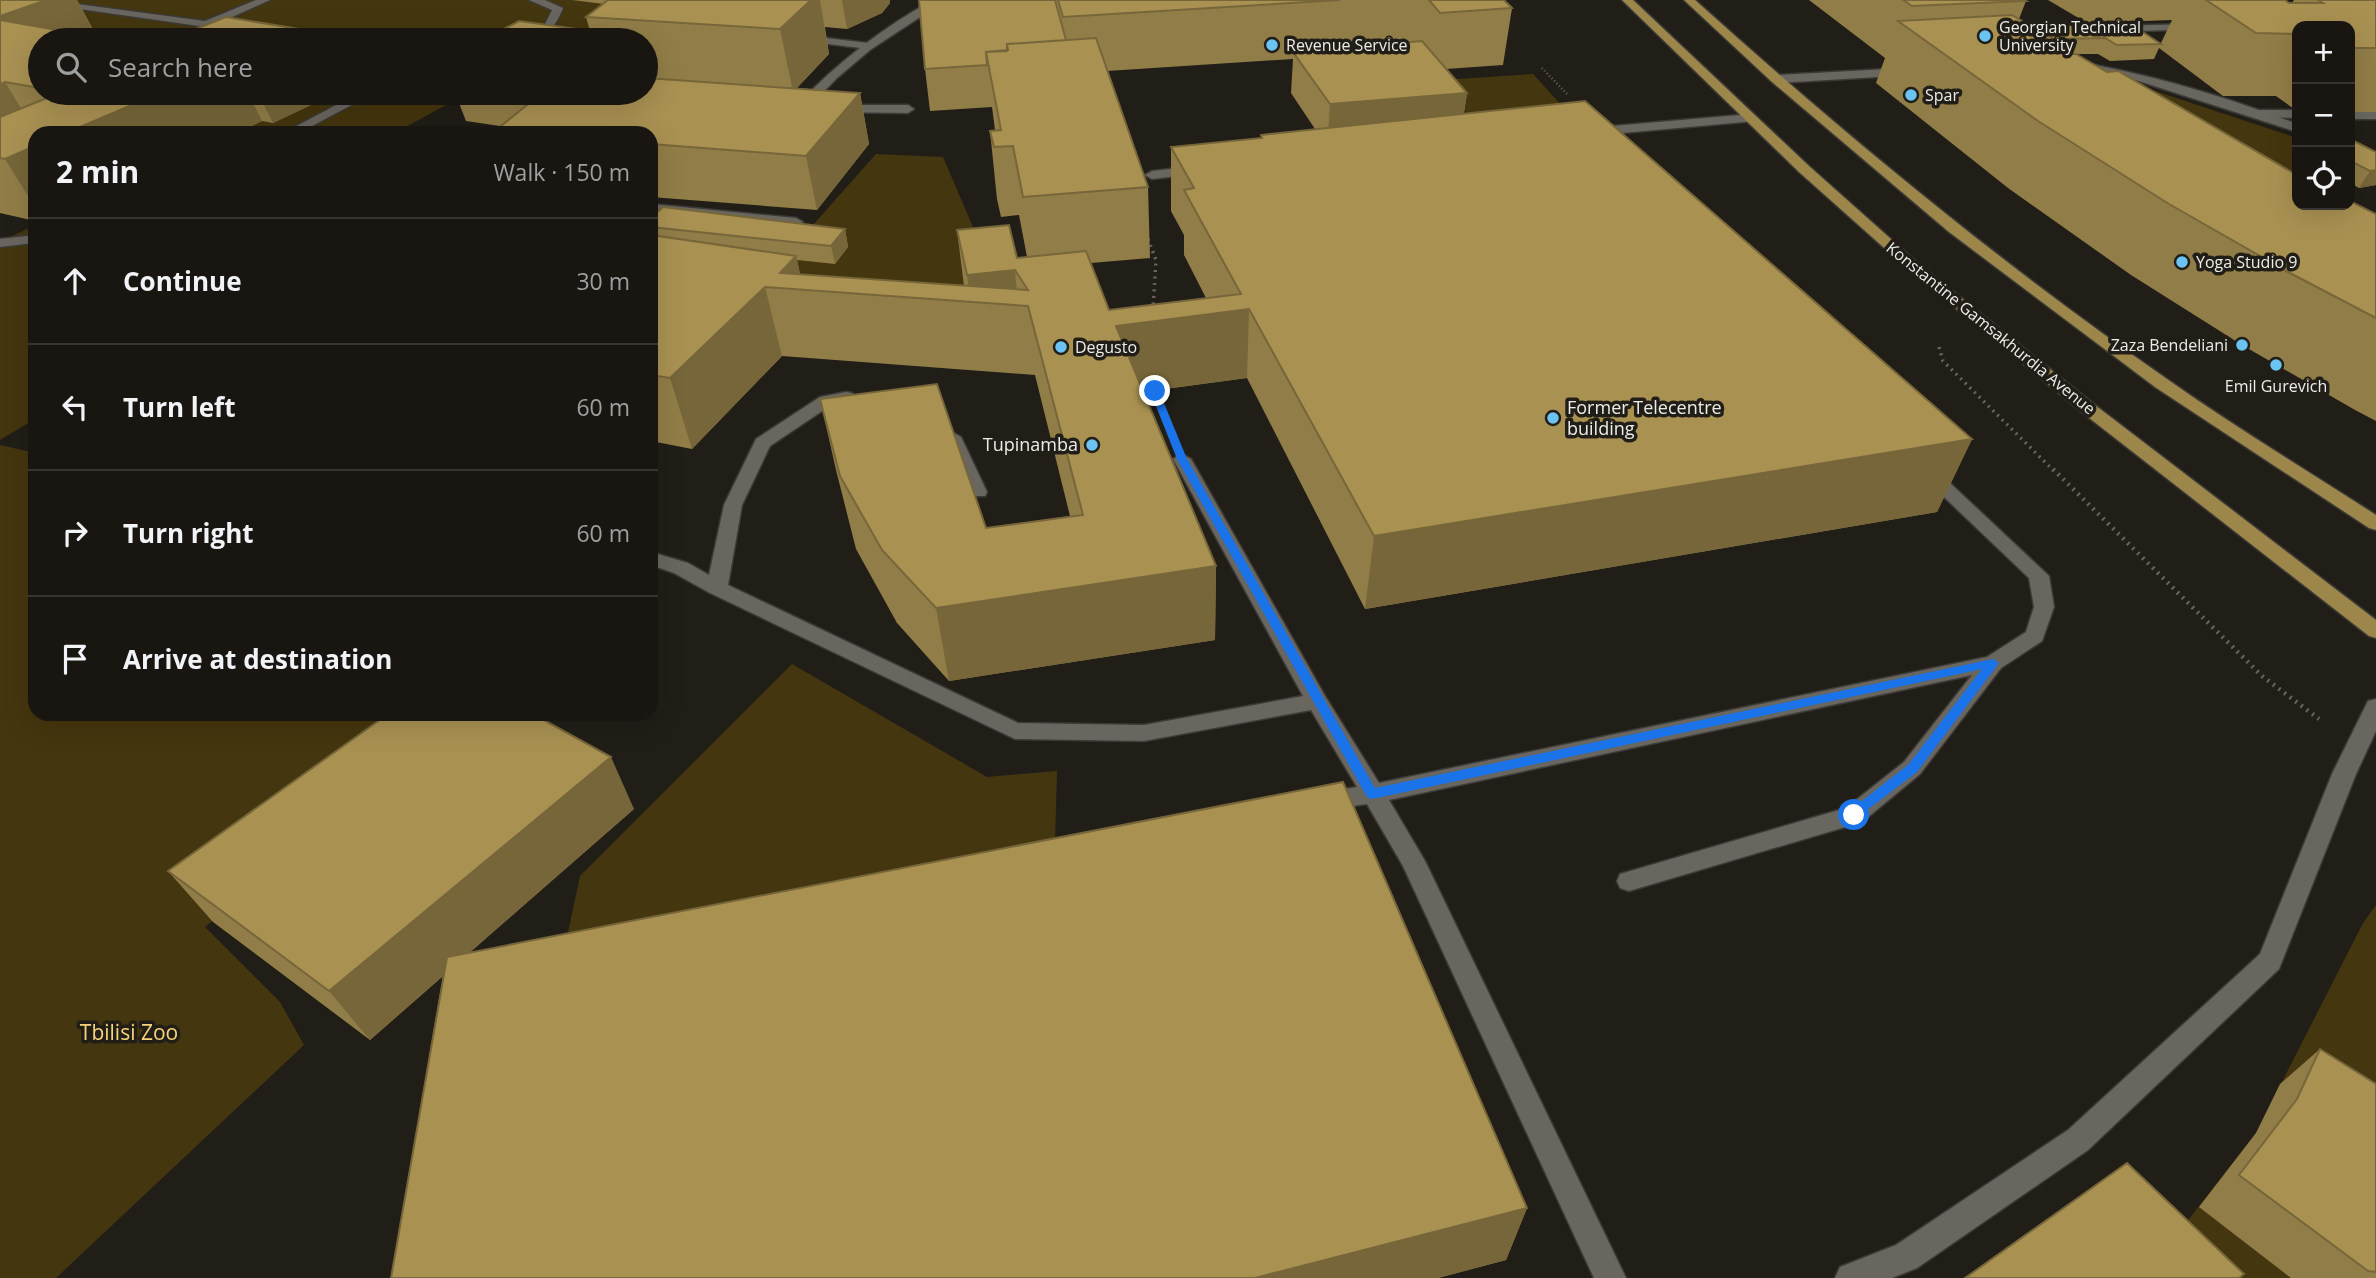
<!DOCTYPE html>
<meta charset="utf-8">
<style>
body{margin:0;font-family:"Open Sans",sans-serif;background:#221f1b;color:#f1f3f6}
.controls{position:absolute;right:21px;top:21px;display:grid;overflow:hidden;border-radius:14px;box-shadow:0 7px 28px #0002}
.controls button{width:63px;height:63px;display:grid;place-items:center;padding:0;border:0;border-bottom:2px solid #373532;background:#191612;color:#f1f3f6;font:35px sans-serif}
.stop{position:absolute;width:21px;height:21px;margin:-16px;border:5px solid #1a73e8;border-radius:50%;background:#fff}
.stop.end{background:#1a73e8;border-color:#fff;box-shadow:0 2px 7px #0008}
.list{margin:0;padding:0;list-style:none}
h2{display:flex;justify-content:space-between;align-items:center;height:91px;margin:0;padding:0 28px;font-size:30px}
h2 small{font-size:23px;font-weight:400;color:#9f9f9f}
.list li{display:grid;grid-template-columns:46px 1fr auto;gap:21px;align-items:center;box-sizing:border-box;height:126px;padding:0 28px;border-top:2px solid #373532}
.list b{display:block;font-size:26px;white-space:nowrap}
.list em{font-size:23px;font-style:normal;color:#9f9f9f}
.icon{flex:none;width:38px;height:38px;fill:none;stroke:currentColor;stroke-width:2;stroke-linecap:round;stroke-linejoin:round}
.map{position:relative;flex:none;width:2376px;height:1278px;overflow:hidden}
.search{position:absolute;background:#191612;box-shadow:0 7px 28px #0002;left:28px;top:28px;width:630px;height:77px;display:flex;align-items:center;gap:18px;box-sizing:border-box;padding:0 24px;border-radius:38px;color:#9f9f9f;font-size:26px}
.panel{position:absolute;background:#191612;box-shadow:0 7px 28px #0002;left:28px;top:126px;width:630px;height:595px;border-radius:21px}
.map>svg:first-child{display:block}
.green{fill:#44360e}
.lines{fill:none;stroke-linecap:round;stroke-linejoin:round}
.service-casing{stroke:#3c3a36;stroke-width:3}
.minor-casing{stroke:#3c3a36;stroke-width:3}
.primary-casing{stroke:#3c3a36;stroke-width:3}
.path-far2{stroke:#67645f;stroke-width:2.5;stroke-dasharray:1 2.5;stroke-linecap:butt}
.path-far1{stroke:#67645f;stroke-width:3.5;stroke-dasharray:2 4.5;stroke-linecap:butt}
.path{stroke:#67645f;stroke-width:4.5;stroke-dasharray:2 5;stroke-linecap:butt}
.service{fill:#69665f;fill-rule:evenodd}
.minor{fill:#69665f;fill-rule:evenodd}
.primary{fill:#9c864a;fill-rule:evenodd}
.wall{fill:#917d47;fill-rule:evenodd}
.shaded-wall{fill:#766639}
.building{fill:#a99152;stroke:#766639;stroke-width:2}
.route{fill:#1a73e8}
.poi-dot{fill:#6bc3f2;stroke:#211e18;stroke-width:2.5}
.labels{text-anchor:middle;stroke-width:7;stroke-linejoin:round;paint-order:stroke}
.far-poi-label{font-size:16px;fill:#eeece8;stroke:#211e18;text-anchor:start}
.far-street-label{font-size:16px;fill:#eeece8;stroke:#211e18}
.poi-label{font-size:18px;fill:#eeece8;stroke:#211e18;text-anchor:start}
.near-park-label{font-size:21px;fill:#f5d377;stroke:#211e18}
</style>
<div class="map">
<svg width="2376" height="1278" viewBox="0 0 2376 1278">
<rect width="100%" height="100%" fill="#211e18"/>
<path class="green" d="M 27,0 L 574,0 L 668,12 L 609,40 L 148,40 L 0,17 L 0,10 Z
M 1533,74 L 1574,119 L 1483,134 L 1442,80 Z
M 2128,82 L 2297,138 L 2297,205 Z
M 306,93 L 468,93 L 402,129 L 423,133 L 224,133 Z
M 876,154 L 943,157 L 998,285 L 911,330 L 651,220 L 804,235 Z
M 35,225 L 35,419 L 0,440 L 0,242 Z
M 0,445 L 35,453 L 35,714 L 454,714 L 205,927 L 280,1002 L 304,1045 L 56,1278 L 0,1278 Z
M 792,664 L 987,777 L 1057,771 L 1055,844 L 565,946 L 580,876 Z
M 2376,905 L 2376,1278 L 1976,1278 L 2157,1260 L 2256,1133 L 2363,923 Z"/>
<g class="lines">
<defs>
<path id="service" d="M 47,0 L 205,21 L 256,0 L 270,0 L 219,23 L 238,26 L 238,30 L 234,31 L 51,5 L 47,4 Z
M 529,0 L 545,0 L 563,8 C 555,28 545,40 522,40 L 545,24 L 552,10 Z
M 2195,24 L 2199,25 L 2199,29 L 2109,32 L 2103,29 L 2109,26 Z
M 801,35 L 868,43 L 874,46 L 868,49 L 797,40 L 795,38 Z
M 359,93 L 374,93 L 299,133 L 283,133 Z
M 836,105 L 908,105 L 914,109 L 908,113 L 832,112 L 832,106 Z
M 2260,110 L 2297,110 L 2297,118 L 2256,117 L 2256,111 Z
M 2350,111 L 2376,111 L 2376,119 L 2350,119 Z
M 1751,114 L 1755,115 L 1755,121 L 1589,136 L 1583,132 L 1589,128 Z
M 1198,166 L 1203,167 L 1203,173 L 1152,179 L 1145,175 L 1152,171 Z
M 651,204 L 796,218 L 803,222 L 796,226 L 651,212 Z
M 35,235 L 35,243 L 0,247 L 0,239 Z
M 846,392 L 852,393 L 855,397 L 852,401 L 831,405 L 770,446 L 742,505 L 728,585 L 1018,723 L 1144,725 L 1303,696 L 1173,459 L 1182,454 L 1191,459 L 1325,696 L 1379,783 L 1987,657 L 2026,632 L 2034,607 L 2029,578 L 1922,476 L 1919,472 L 1922,468 L 1934,468 L 2049,576 L 2054,607 L 2042,641 L 2001,668 L 1920,774 L 1862,822 L 1629,891 L 1620,888 L 1617,881 L 1620,874 L 1846,808 L 1904,762 L 1972,675 L 1389,800 L 1425,861 L 1626,1278 L 1594,1278 L 1403,866 L 1367,804 L 1323,810 L 1315,808 L 1311,801 L 1315,794 L 1357,787 L 1311,710 L 1144,741 L 1015,739 L 710,593 L 674,573 L 651,565 L 651,552 L 688,563 L 709,575 L 724,505 L 756,439 L 820,397 Z
M 952,432 L 961,437 L 987,492 L 985,496 L 971,496 L 969,492 L 943,437 Z"/>
<path id="minor" d="M 933,0 L 946,0 L 870,50 L 837,78 L 805,111 L 797,111 L 797,105 C 837,63 882,28 933,0 Z
M 2071,61 C 2148,73 2224,96 2297,124 L 2297,132 L 2120,75 L 2067,66 L 2065,64 Z
M 1906,68 L 1910,69 L 1910,75 L 1776,83 L 1770,79 L 1776,75 Z
M 2376,699 L 2376,731 L 2356,774 L 2279,969 L 2088,1150 L 1917,1268 L 1892,1278 L 1835,1278 L 1840,1267 L 1896,1245 L 2068,1130 L 2260,954 L 2332,774 L 2368,701 Z"/>
<path id="primary" d="M 1622,0 L 1633,0 L 1809,166 L 1919,264 L 2091,402 L 2376,620 L 2376,638 L 2369,636 L 2079,410 L 1909,270 L 1799,172 Z
M 1684,0 L 1695,0 C 1845,135 2001,264 2167,379 C 2235,427 2306,470 2376,515 L 2376,530 L 2369,528 L 2155,387 L 1949,232 L 1772,82 Z"/>
</defs>
<use href="#service" class="service-casing"/>
<use href="#minor" class="minor-casing"/>
<use href="#primary" class="primary-casing"/>
<path class="path-far2" d="M 1542,68 L 1568,95"/>
<path class="path-far1" d="M 1148,239 L 1156,260 L 1153,309
M 1939,347 L 1943,361 L 2054,471
M 1153,386 L 1167,420"/>
<path class="path" d="M 2053,469 L 2262,676 L 2319,719"/>
<use href="#service" class="service"/>
<use href="#minor" class="minor"/>
<use href="#primary" class="primary"/>
</g>
<path class="wall" d="M 0,0 L 77,0 L 97,37 L 40,40 L 40,93 L 336,93 L 273,123 L 262,121 L 237,133 L 35,133 L 35,221 L 0,213 Z
M 572,0 L 890,0 L 890,3 L 882,13 L 847,29 L 825,27 L 829,54 L 797,88 L 860,93 L 869,144 L 817,210 L 651,197 L 651,133 L 500,126 L 466,121 L 455,93 L 646,93 L 646,40 L 483,40 L 590,31 L 586,17 L 603,4 Z
M 919,0 L 1504,0 L 1512,8 L 1503,65 L 1446,69 L 1467,93 L 1464,113 L 1972,439 L 1937,512 L 1365,609 L 1247,378 L 1143,392 L 1216,566 L 1215,640 L 949,681 L 897,623 L 856,549 L 836,470 L 820,399 L 986,528 L 1070,516 L 1035,375 L 782,356 L 692,449 L 651,441 L 651,218 L 845,229 L 848,247 L 835,264 L 797,260 L 800,275 L 964,286 L 957,230 L 1017,258 L 1027,257 L 1019,215 L 1001,217 L 997,199 L 990,131 L 995,130 L 992,107 L 930,111 L 925,69 ZM 1293,59 L 1291,93 L 1315,129 L 1261,135 L 1261,138 L 1171,147 L 1171,211 L 1184,235 L 1184,255 L 1206,298 L 1109,310 L 1091,263 L 1150,258 L 1148,187 L 1107,71 Z
M 1809,0 L 2024,0 L 2026,1 L 2019,19 L 2034,28 L 2035,26 L 2161,43 L 2172,20 L 2087,23 L 2048,0 L 2285,0 L 2289,3 L 2292,3 L 2294,0 L 2376,0 L 2376,112 L 2350,112 L 2350,26 L 2297,26 L 2297,111 L 2276,96 L 2223,96 L 2159,48 L 2154,59 L 2110,61 L 2098,54 L 2077,54 L 2107,72 L 2297,175 L 2376,214 L 2376,421 L 2355,410 L 2242,345 L 2131,275 L 2008,188 L 1876,83 L 1885,58 Z
M 2350,142 L 2376,152 L 2376,185 L 2359,188 L 2350,183 Z
M 634,809 L 470,952 L 1527,1208 L 1506,1260 L 1438,1278 L 391,1278 L 443,976 L 370,1040 L 213,922 L 168,871 Z
M 2320,1049 L 2376,1084 L 2376,1278 L 2291,1278 L 2199,1207 L 2256,1133 L 2280,1084 Z"/>
<path class="shaded-wall" d="M 46,0 L 77,0 L 99,40 L 0,32 L 0,16 Z
M 811,0 L 820,0 L 829,54 L 793,92 L 780,29 Z
M 842,0 L 890,0 L 890,3 L 882,13 L 847,29 Z
M 592,31 L 595,40 L 576,40 Z
M 317,32 L 321,40 L 298,40 Z
M 5,82 L 36,133 L 0,158 L 0,84 Z
M 160,93 L 248,93 L 262,121 L 237,133 L 66,133 Z
M 258,93 L 336,93 L 273,123 Z
M 526,93 L 603,93 L 540,132 Z
M 860,93 L 869,144 L 817,210 L 806,156 Z
M 1467,93 L 1461,135 L 1327,148 L 1330,104 Z
M 35,146 L 35,207 L 5,159 Z
M 2376,170 L 2376,185 L 2359,188 L 2370,171 Z
M 845,229 L 848,247 L 835,264 L 831,246 Z
M 796,256 L 804,290 L 780,273 Z
M 1015,270 L 1018,305 L 971,302 L 967,275 Z
M 765,287 L 782,356 L 692,449 L 670,378 Z
M 1249,309 L 1247,378 L 1118,395 L 1116,326 Z
M 1972,439 L 1937,512 L 1365,609 L 1374,536 Z
M 1216,566 L 1215,640 L 949,681 L 936,608 Z
M 611,757 L 634,809 L 370,1040 L 329,991 Z
M 1527,1208 L 1506,1260 L 1438,1278 L 1255,1278 Z"/>
<path class="building" d="M 0,0 L 46,0 L 0,16 Z
M 608,0 L 811,0 L 780,29 L 586,17 Z
M 919,0 L 1055,0 L 1066,40 L 1007,44 L 1007,51 L 986,52 L 987,65 L 925,69 Z
M 1058,0 L 1340,0 L 1063,17 Z
M 1429,0 L 1504,0 L 1512,8 L 1440,13 Z
M 1903,0 L 2024,0 L 2026,1 L 1912,6 Z
M 2206,0 L 2285,0 L 2289,3 L 2323,3 L 2318,0 L 2376,0 L 2376,48 L 2350,48 L 2350,26 L 2297,26 L 2297,34 L 2256,33 Z
M 2012,15 L 2039,31 L 2031,32 L 2066,54 L 2076,54 L 2107,72 L 2118,71 L 2297,175 L 2297,205 L 2350,205 L 2350,201 L 2376,214 L 2376,318 L 2288,272 L 2169,204 L 2038,121 L 1898,21 Z
M 226,17 L 317,32 L 298,40 L 168,40 Z
M 0,20 L 114,40 L 40,40 L 40,88 L 5,82 L 0,84 Z
M 519,21 L 592,31 L 576,40 L 483,40 Z
M 2132,25 L 2161,44 L 2117,45 L 2105,38 L 2054,39 L 2035,26 Z
M 1096,38 L 1148,187 L 1023,197 L 1013,146 L 994,147 L 990,131 L 1001,130 L 986,52 L 1008,50 L 1007,44 Z
M 1422,41 L 1467,93 L 1330,104 L 1293,52 Z
M 646,78 L 860,93 L 806,156 L 651,144 L 651,133 L 492,133 L 542,93 L 646,93 Z
M 59,93 L 160,93 L 66,133 L 35,133 L 35,146 L 5,159 L 0,158 L 0,117 Z
M 1585,101 L 1972,439 L 1374,536 L 1249,309 L 1116,326 L 1216,566 L 936,608 L 882,550 L 840,476 L 820,399 L 937,384 L 986,528 L 1083,515 L 1028,306 L 765,287 L 670,378 L 651,375 L 651,235 L 796,256 L 780,273 L 1028,290 L 1015,270 L 967,275 L 957,230 L 1009,225 L 1017,258 L 1086,251 L 1109,310 L 1241,294 L 1184,190 L 1194,188 L 1171,147 L 1262,138 L 1261,135 Z
M 2354,141 L 2376,152 L 2376,170 L 2370,171 L 2350,161 L 2350,142 Z
M 663,207 L 845,229 L 831,246 L 651,227 L 651,218 Z
M 388,714 L 533,714 L 611,757 L 329,991 L 168,871 Z
M 1343,782 L 1527,1208 L 1255,1278 L 391,1278 L 447,957 Z
M 2320,1049 L 2376,1084 L 2376,1272 L 2368,1271 L 2239,1175 L 2297,1099 Z
M 2127,1163 L 2244,1274 L 2239,1278 L 1965,1278 Z"/>
<path class="route" d="M 1155,388 L 1159,391 L 1187,459 L 1375,788 L 1993,659 L 1999,663 L 1917,772 L 1854,820 L 1847,815 L 1849,811 L 1908,765 L 1982,669 L 1372,799 L 1367,797 L 1177,459 L 1150,391 Z"/>
<g class="poi-dot">
<circle cx="1985" cy="36" r="7"/>
<circle cx="1272" cy="45" r="7"/>
<circle cx="1911" cy="95" r="7"/>
<circle cx="2182" cy="262" r="7"/>
<circle cx="2242" cy="345" r="7"/>
<circle cx="1061" cy="347" r="7"/>
<circle cx="2276" cy="365" r="7"/>
<circle cx="1553" cy="418" r="7"/>
<circle cx="1092" cy="445" r="7"/>
</g>
<g class="labels">
<g class="far-poi-label">
<text x="1999" y="33">Georgian Technical<tspan x="1999" dy="18">University</tspan></text>
<text x="1286" y="51">Revenue Service</text>
<text x="1925" y="101">Spar</text>
<text x="2196" y="268">Yoga Studio 9</text>
<text x="2228" y="351" text-anchor="end">Zaza Bendeliani</text>
<text x="1075" y="353">Degusto</text>
<text x="2276" y="392" text-anchor="middle">Emil Gurevich</text>
</g>
<g class="far-street-label">
<text transform="translate(1991 328) rotate(39)" y="6">Konstantine Gamsakhurdia Avenue</text>
</g>
<g class="poi-label">
<text x="1567" y="414">Former Telecentre<tspan x="1567" dy="21">building</tspan></text>
<text x="1078" y="451" text-anchor="end">Tupinamba</text>
</g>
<g class="near-park-label">
<text x="129" y="1040">Tbilisi Zoo</text>
</g>
</g>
</svg>
<div class="controls">
<button>+</button>
<button>−</button>
<button><svg class="icon" aria-label="locate" viewBox="0 0 24 24"><circle cx="12" cy="12" r="6"/><path d="M12 2v4M12 18v4M2 12h4M18 12h4"/></svg></button>
</div>
<div class="stop" style="left:1854px;top:815px"></div>
<div class="stop end" style="left:1155px;top:391px"></div>
<div class="search"><svg class="icon" aria-label="search" viewBox="0 0 24 24"><circle cx="10" cy="10" r="6"/><path d="M15 15l6 6"/></svg>Search here</div>
<section class="panel">
<h2>2 min<small>Walk · 150 m</small></h2>
<ul class="list">
<li><svg class="icon" aria-label="ahead" viewBox="0 0 24 24"><path d="M12 20V5M6 11l6-6 6 6"/></svg><div><b>Continue</b></div><em>30 m</em></li>
<li><svg class="icon" aria-label="left" viewBox="0 0 24 24"><path d="M17 20v-9H6M10 6l-5 5 5 5"/></svg><div><b>Turn left</b></div><em>60 m</em></li>
<li><svg class="icon" aria-label="right" viewBox="0 0 24 24"><path d="M7 20v-9h11M14 6l5 5-5 5"/></svg><div><b>Turn right</b></div><em>60 m</em></li>
<li><svg class="icon" aria-label="arrive" viewBox="0 0 24 24"><path d="M6 21V4h12l-3 4 3 4H6"/></svg><div><b>Arrive at destination</b></div></li>
</ul>
</section>
</div>
